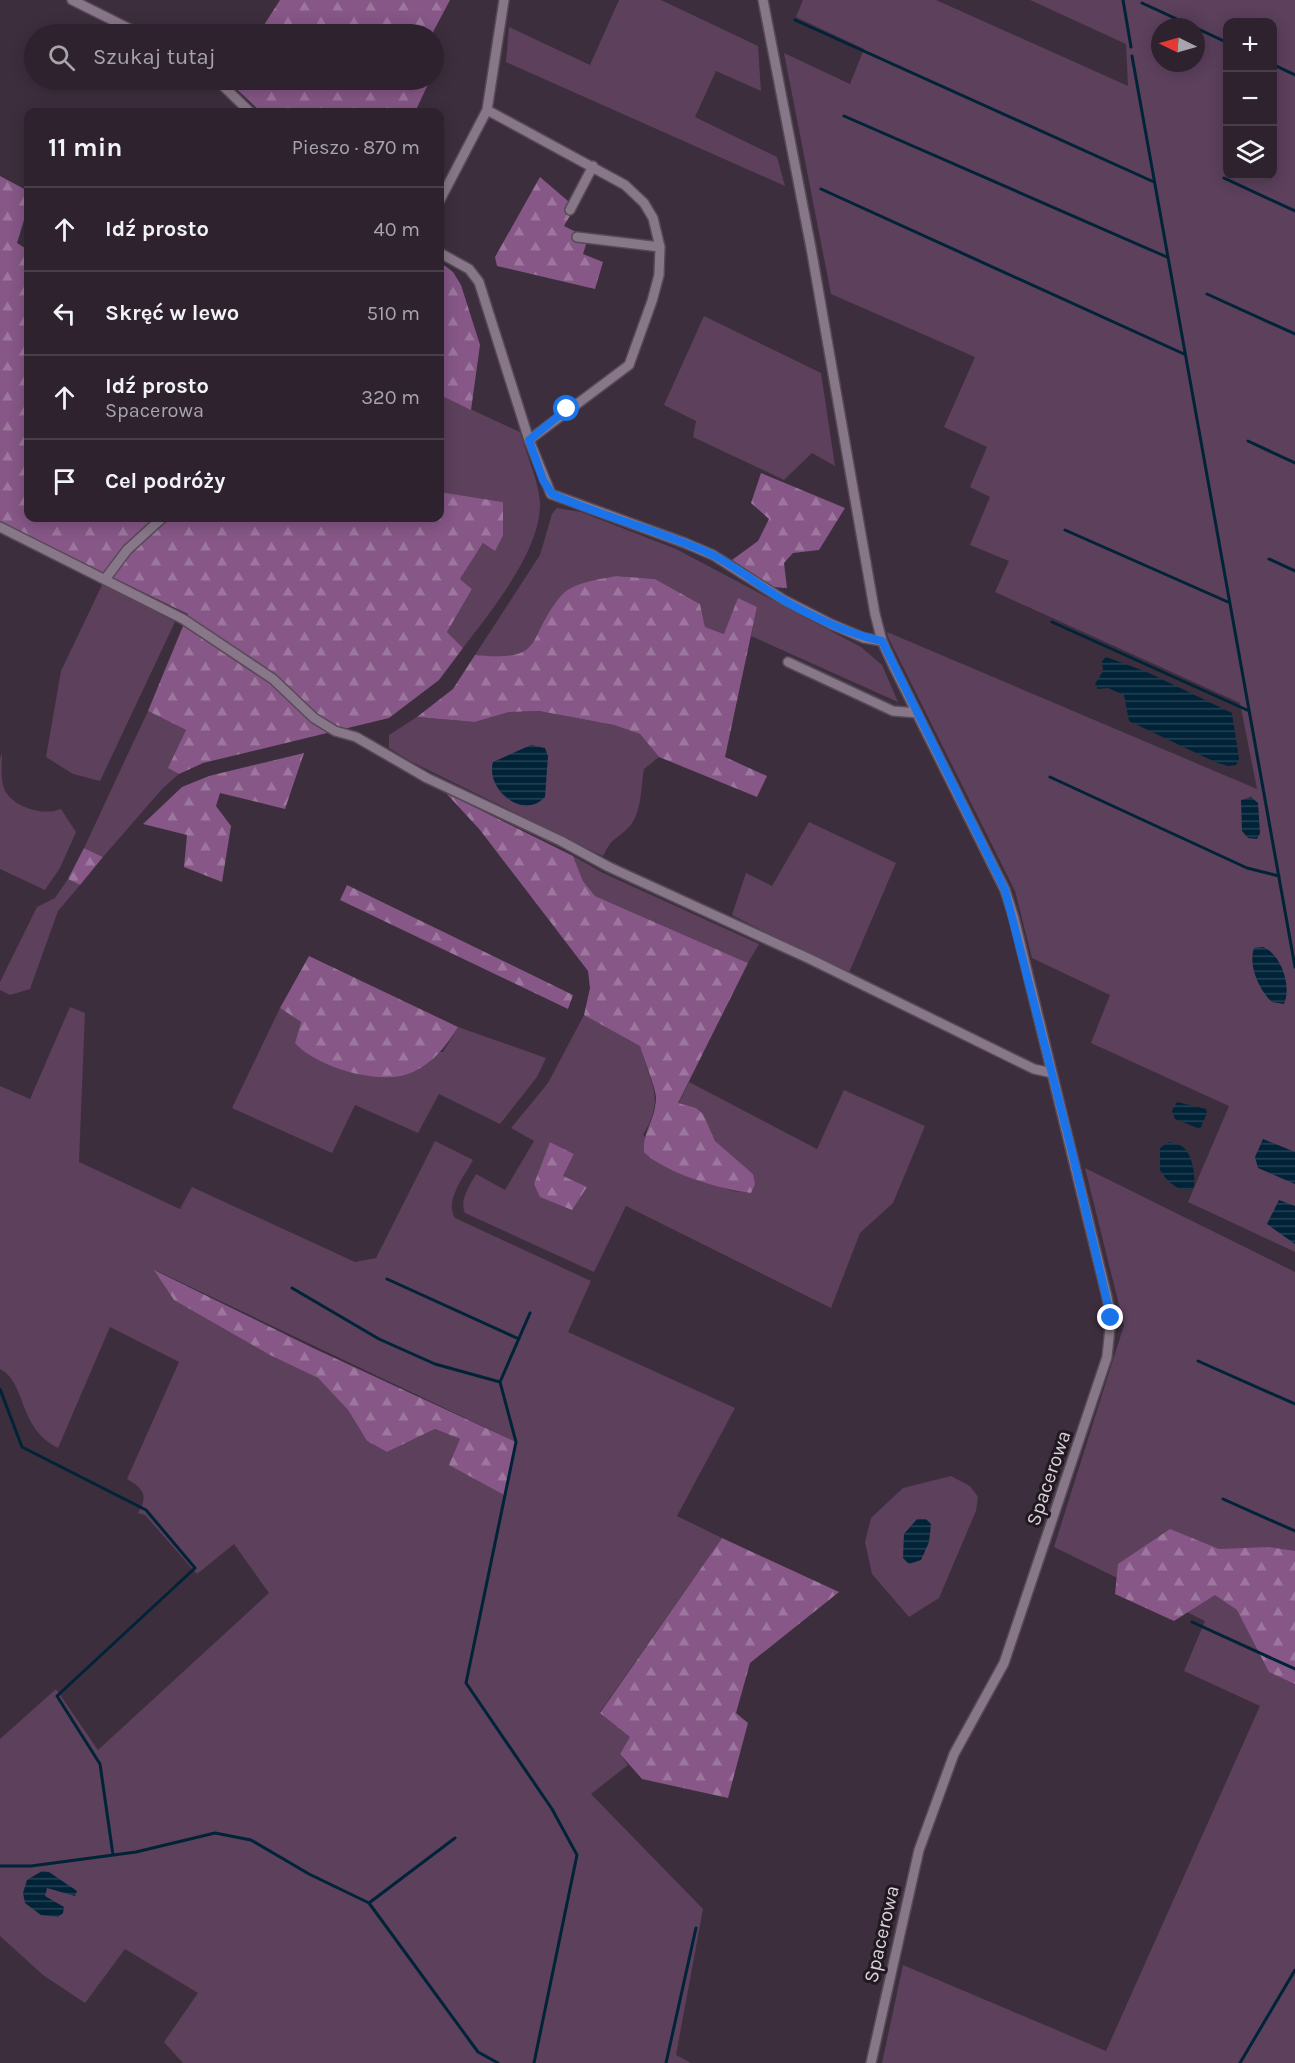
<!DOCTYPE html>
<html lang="pl">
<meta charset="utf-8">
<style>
body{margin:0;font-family:Karla,sans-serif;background:#3a2f3a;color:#f1f3f6}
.controls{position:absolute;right:18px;top:18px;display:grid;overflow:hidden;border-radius:12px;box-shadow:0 3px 15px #0003}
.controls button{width:54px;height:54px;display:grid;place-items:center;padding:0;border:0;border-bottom:2px solid #493f4a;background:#2e222e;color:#f1f3f6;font:30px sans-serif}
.compass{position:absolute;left:1151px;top:18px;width:54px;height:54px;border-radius:50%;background:#2e222e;box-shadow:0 3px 15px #0003;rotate:275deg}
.stop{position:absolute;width:18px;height:18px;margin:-14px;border:4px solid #1a73e8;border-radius:50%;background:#fff}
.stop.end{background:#1a73e8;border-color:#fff;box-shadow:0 2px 6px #0008}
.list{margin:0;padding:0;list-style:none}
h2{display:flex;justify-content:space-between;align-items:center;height:78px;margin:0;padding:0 24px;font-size:26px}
h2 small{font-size:20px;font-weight:400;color:#a7a4aa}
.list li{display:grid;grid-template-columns:39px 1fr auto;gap:18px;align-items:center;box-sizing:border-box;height:84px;padding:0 24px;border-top:2px solid #493f4a}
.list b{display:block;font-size:22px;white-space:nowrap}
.list p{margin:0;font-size:20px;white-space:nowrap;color:#a7a4aa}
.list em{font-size:20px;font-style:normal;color:#a7a4aa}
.icon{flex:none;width:33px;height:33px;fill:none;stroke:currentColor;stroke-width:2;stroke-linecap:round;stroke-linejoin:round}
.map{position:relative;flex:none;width:1295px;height:2063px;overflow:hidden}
.search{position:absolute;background:#2e222e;box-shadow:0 3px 15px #0003;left:24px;top:24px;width:420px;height:66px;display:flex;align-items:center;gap:15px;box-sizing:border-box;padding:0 21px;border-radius:33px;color:#a7a4aa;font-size:22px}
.panel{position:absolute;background:#2e222e;box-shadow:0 3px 15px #0003;left:24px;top:108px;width:420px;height:414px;border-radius:12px}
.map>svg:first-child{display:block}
.grass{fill:#5c405c;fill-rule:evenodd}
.forest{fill:url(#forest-firs)}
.water{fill:url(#water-rules)}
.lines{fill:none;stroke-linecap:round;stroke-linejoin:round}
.stream{stroke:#002338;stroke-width:3}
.minor-casing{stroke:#574a57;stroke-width:12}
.minor{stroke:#878;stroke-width:9}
.route{stroke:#1a73e8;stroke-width:8}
.labels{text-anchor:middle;stroke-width:6;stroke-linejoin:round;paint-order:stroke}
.street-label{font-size:20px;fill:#dbd1db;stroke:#201920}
</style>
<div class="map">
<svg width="1295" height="2063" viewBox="0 0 1295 2063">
<defs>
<pattern id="forest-firs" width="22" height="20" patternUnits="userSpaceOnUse" patternTransform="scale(1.5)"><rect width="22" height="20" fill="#865787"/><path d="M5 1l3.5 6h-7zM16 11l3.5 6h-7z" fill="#9c769d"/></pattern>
<pattern id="water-rules" width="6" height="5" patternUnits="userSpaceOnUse" patternTransform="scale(1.5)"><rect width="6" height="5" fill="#002338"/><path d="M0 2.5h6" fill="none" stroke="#254254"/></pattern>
</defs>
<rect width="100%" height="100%" fill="#3d2e3d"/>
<path class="grass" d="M 619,0 L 661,0 L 758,46 L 761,91 L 716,71 L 695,117 L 777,157 L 785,186 L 506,62 L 509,27 L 590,65 Z
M 803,0 L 936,0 L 1128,86 L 1126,44 L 1030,0 L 1295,0 L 1295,1252 L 1188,1202 L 1229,1106 L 1091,1043 L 1110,995 L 1032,958 L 1015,891 L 888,637 L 887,632 L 1257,789 L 1240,703 L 995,592 L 1009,561 L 970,545 L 990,497 L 970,487 L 987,447 L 944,427 L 975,357 L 831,294 L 784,53 L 850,84 L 864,49 L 796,17 ZM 1228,22 L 1272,22 L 1272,176 L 1228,176 ZM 1160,27 L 1196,27 L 1196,63 L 1160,63 Z
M 704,316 L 821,373 L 835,466 L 812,453 L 784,480 L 693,437 L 696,421 L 664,405 Z
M 440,395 L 520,432 C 526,454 539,481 540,503 C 541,551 490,612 463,648 L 447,632 L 472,589 L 460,579 L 483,543 L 495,550 L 503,536 L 503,502 L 440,492 Z
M 557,508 L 581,512 L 676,549 L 861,647 L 882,665 L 898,702 L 751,636 L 757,607 L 724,634 L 705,627 L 700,604 L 655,579 L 616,576 L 561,596 L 529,649 L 509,658 L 475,655 L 540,555 L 552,514 Z
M 103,583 L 175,622 L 100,781 L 73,774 L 46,757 L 61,671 Z
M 148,711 L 186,730 L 169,768 L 179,774 L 162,789 L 103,857 L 84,848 Z
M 539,711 L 614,725 L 640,734 L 659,757 L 644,769 C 641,786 642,815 628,828 C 614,842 614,835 603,856 L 410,761 L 389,748 L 389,735 L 417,717 L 475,722 L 509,712 Z
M 2,753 C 2,764 0,780 5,791 C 15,808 44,816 61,809 L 76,832 L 60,868 L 45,890 L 0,869 L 0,759 Z
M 809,822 L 896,863 L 848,975 L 732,915 L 746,873 L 772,886 Z
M 573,856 L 603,873 L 759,944 L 748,963 L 595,896 L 583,881 Z
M 68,879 L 80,885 L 58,911 L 30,989 L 10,995 L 0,990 L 0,982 L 37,907 L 55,898 Z
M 70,1007 L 85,1013 L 79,1162 L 180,1209 L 192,1187 L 355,1262 L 376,1258 L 435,1141 L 473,1160 C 465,1175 444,1201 455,1218 L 591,1281 L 568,1332 L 735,1408 L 677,1516 L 722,1538 L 600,1712 L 631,1737 L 620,1754 L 628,1765 L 591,1794 L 703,1909 L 676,2055 L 691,2063 L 183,2063 L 164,2042 L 198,1993 L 125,1949 L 85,2003 L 43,1975 L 0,1936 L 0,1739 L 56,1689 L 98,1750 L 269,1593 L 234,1544 L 197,1574 L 145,1515 L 138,1513 C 149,1496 143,1488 127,1479 L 179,1362 L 110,1327 L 58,1448 C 17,1427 27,1383 0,1369 L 0,1086 L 30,1099 ZM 155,1270 L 516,1442 L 460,1439 L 435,1429 L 387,1452 L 367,1441 L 348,1410 L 318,1378 Z
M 280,1008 L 301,1022 L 295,1043 L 443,1052 L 458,1027 L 546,1058 L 537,1077 L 500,1124 L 439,1094 L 418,1133 L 355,1105 L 332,1153 L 232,1108 Z
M 584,1015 L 640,1045 C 650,1084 666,1097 643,1135 L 684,1174 L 733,1191 L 751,1193 L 753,1174 C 741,1164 726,1154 716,1142 C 698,1120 715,1112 678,1104 L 689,1082 L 817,1149 L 844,1090 L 925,1126 L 893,1203 L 860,1233 L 831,1308 L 626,1206 L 594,1272 L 465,1213 C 459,1200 470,1185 476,1174 L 505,1190 L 534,1141 L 511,1128 L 548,1083 ZM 550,1142 L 574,1154 L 563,1176 Z
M 1085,1168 L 1295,1272 L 1295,2063 L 882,2063 L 903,1965 L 1106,2051 L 1260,1706 L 1184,1671 L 1205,1621 L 1054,1547 L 1124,1325 Z
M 951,1476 L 970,1486 L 978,1497 L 976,1511 L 939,1598 L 909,1617 L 872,1574 L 865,1542 L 871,1518 L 903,1488 Z"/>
<path class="forest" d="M 280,0 L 450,0 L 432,34 L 247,34 L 264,25 Z
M 227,80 L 430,80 L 415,112 L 261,112 Z
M 0,176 L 28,191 L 28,207 L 17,243 L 28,250 L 28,518 L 440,518 L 440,492 L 503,502 L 503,536 L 495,551 L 483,543 L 460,579 L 472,589 L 447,632 L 463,648 L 439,680 L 389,718 L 203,763 L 179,774 L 168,768 L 186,730 L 148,711 L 188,614 L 0,523 Z
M 540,177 L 575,207 L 564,226 L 588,238 L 583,254 L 603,262 L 595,289 L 497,266 L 495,257 Z
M 440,262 L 453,272 L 461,285 L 480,345 L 471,410 L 440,395 Z
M 761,473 L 845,508 L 819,550 L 793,553 L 784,563 L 787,588 L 773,587 L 732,560 L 758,541 L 769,519 L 751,503 Z
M 616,576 L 655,579 L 700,604 L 705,627 L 724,634 L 738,598 L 757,607 L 725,757 L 767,776 L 757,797 L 659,757 L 640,734 L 614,725 L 539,711 L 509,712 L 475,722 L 417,717 L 453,689 L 475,655 C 547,662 525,640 560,597 C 572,582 598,580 616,576 Z
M 304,753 L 285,809 L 220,793 L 216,806 L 231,826 L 222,882 L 184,867 L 187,835 L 143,824 L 182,787 L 209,776 Z
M 446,793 L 573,856 L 583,881 L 595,896 L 748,963 L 678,1103 L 696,1108 L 703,1114 L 715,1141 L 753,1174 L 755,1184 L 751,1193 C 723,1190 664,1173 644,1152 C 643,1130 655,1121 656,1099 C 657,1091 643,1057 640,1046 L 584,1015 L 590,988 L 588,971 L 480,830 Z
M 84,848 L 103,857 L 80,885 L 68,879 Z
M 347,885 L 573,995 L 568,1009 L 340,900 Z
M 309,956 L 458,1027 C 446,1046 434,1062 413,1072 C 382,1087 316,1067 295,1043 L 301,1022 L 280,1008 Z
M 550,1142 L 574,1154 L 563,1176 L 587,1187 L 572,1210 L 540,1197 L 534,1184 Z
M 154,1270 L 313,1348 L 516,1442 L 506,1496 L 449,1465 L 460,1439 L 435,1429 L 387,1452 L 367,1441 L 348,1410 L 318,1378 L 270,1355 L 174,1300 Z
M 1170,1529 L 1219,1549 L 1269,1547 L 1295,1551 L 1295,1684 L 1269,1672 L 1237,1610 L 1215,1595 L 1174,1621 L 1115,1594 L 1118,1564 Z
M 722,1538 L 839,1592 L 750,1663 L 736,1713 L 748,1723 L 728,1798 L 642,1779 L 620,1754 L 630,1737 L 600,1713 Z"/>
<path class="water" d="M 1106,657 L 1147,672 L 1232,713 L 1239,759 L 1236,765 L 1228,766 L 1215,762 L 1129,721 L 1124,695 L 1108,688 L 1098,689 L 1095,684 L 1103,671 L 1102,661 Z
M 531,745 L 545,748 L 548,756 L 545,797 C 523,821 485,789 493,762 Z
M 1251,797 L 1258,803 L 1260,833 L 1257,839 L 1248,838 L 1242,831 L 1241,800 Z
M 1263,947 C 1281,954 1292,986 1284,1004 L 1272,1002 C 1259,990 1248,965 1254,948 Z
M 1177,1102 L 1206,1109 L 1207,1113 L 1200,1129 L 1175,1119 L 1172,1111 Z
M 1263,1139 L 1295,1152 L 1295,1184 L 1258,1168 L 1255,1157 Z
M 1168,1142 C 1173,1143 1179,1144 1183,1147 C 1192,1153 1197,1179 1193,1189 C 1179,1193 1167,1182 1160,1170 L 1160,1148 Z
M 1279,1200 L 1295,1206 L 1295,1244 L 1267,1224 Z
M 917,1519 L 926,1519 L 931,1524 L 929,1542 L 921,1560 L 909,1564 L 903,1558 L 904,1534 Z
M 42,1871 L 49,1872 L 77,1891 L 75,1896 L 47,1888 L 45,1896 L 64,1907 L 63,1913 L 58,1917 L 41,1915 L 25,1903 L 23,1893 L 27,1880 Z"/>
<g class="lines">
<path class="stream" d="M 1123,0 L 1131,47
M 1142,3 L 1194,27
M 795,20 L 1154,182
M 1196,28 L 1228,43
M 1132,56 L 1295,967
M 1272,64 L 1295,75
M 844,116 L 1167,257
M 1224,178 L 1295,211
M 821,189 L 1184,354
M 1207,294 L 1295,334
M 1248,441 L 1295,463
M 1065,530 L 1228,602
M 1269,559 L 1295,571
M 1052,622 L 1247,710
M 1050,777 L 1247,868 L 1279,876
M 387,1279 L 519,1339
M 292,1288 L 379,1339 L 435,1364 L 500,1382
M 530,1313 L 500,1382 L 516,1442 L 466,1683 L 552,1809 L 577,1855 L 534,2063
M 1198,1361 L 1295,1404
M 0,1389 L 22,1447 L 146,1510 L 195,1568 L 57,1696 L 100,1764 L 113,1855
M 1223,1499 L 1295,1531
M 1192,1622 L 1295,1669
M 0,1866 L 31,1866 L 136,1852 L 215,1833 L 251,1840 L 309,1874 L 369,1903 L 478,2052 L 498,2063
M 369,1903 L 455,1838
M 666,2063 L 696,1928
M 1240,2063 L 1295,1970"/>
<defs>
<path id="minor" d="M 72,0 L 140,34
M 763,0 L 811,248 L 875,614 L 882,641 L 893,665 L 1005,890 L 1014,918 L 1107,1297 L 1111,1318 L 1107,1357 L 1004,1663 L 954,1754 L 919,1850 L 871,2063
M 217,80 L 250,112
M 487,110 L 625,185 L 644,203 L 653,218 L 660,247 L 659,275 L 652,301 L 629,365 L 529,440
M 440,200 L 487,110 L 504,0
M 570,210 L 593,166
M 577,237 L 660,247
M 440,253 L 469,269 L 479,282 L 529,440 L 551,494 L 685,543 L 713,555 L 784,600 L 831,624 L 864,638 L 882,641
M 0,527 L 183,619 L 273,679 L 314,718 L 335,731 L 356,737 L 427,778 L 561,841 L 609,867 L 810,959 L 1034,1069 L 1052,1073
M 106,578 L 127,550 L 162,518
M 788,662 L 893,711 L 917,713"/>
</defs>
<use href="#minor" class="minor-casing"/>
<use href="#minor" class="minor"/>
</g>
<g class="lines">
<path class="route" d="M 567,409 L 529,440 L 543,480 L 552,494 C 602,517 659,530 711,554 C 737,567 759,586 785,601 C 815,618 848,634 882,641 L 1005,890 L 1072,1152 L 1111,1318"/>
</g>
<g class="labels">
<g class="street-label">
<text transform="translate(1048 1478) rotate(-71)" y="7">Spacerowa</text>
<text transform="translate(881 1934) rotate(-77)" y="7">Spacerowa</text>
</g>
</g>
</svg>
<div class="controls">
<button>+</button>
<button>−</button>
<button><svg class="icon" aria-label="layers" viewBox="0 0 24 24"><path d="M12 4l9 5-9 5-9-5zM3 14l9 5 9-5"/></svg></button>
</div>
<svg class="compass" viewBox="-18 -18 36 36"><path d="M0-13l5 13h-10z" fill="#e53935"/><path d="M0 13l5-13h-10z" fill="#a7a4aa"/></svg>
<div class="stop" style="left:567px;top:409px"></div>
<div class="stop end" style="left:1111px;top:1318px"></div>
<div class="search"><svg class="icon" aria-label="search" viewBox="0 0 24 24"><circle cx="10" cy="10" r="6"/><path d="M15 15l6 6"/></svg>Szukaj tutaj</div>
<section class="panel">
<h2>11 min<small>Pieszo · 870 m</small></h2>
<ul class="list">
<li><svg class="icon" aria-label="ahead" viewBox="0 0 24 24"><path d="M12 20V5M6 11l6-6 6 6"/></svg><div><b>Idź prosto</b></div><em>40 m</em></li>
<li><svg class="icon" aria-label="left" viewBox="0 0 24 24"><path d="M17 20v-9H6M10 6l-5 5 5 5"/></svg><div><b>Skręć w lewo</b></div><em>510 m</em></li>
<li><svg class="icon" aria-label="ahead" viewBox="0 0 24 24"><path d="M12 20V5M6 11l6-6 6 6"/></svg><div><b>Idź prosto</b><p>Spacerowa</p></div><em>320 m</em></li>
<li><svg class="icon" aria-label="arrive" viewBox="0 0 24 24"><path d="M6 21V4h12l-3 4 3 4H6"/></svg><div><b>Cel podróży</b></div></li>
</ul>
</section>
</div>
